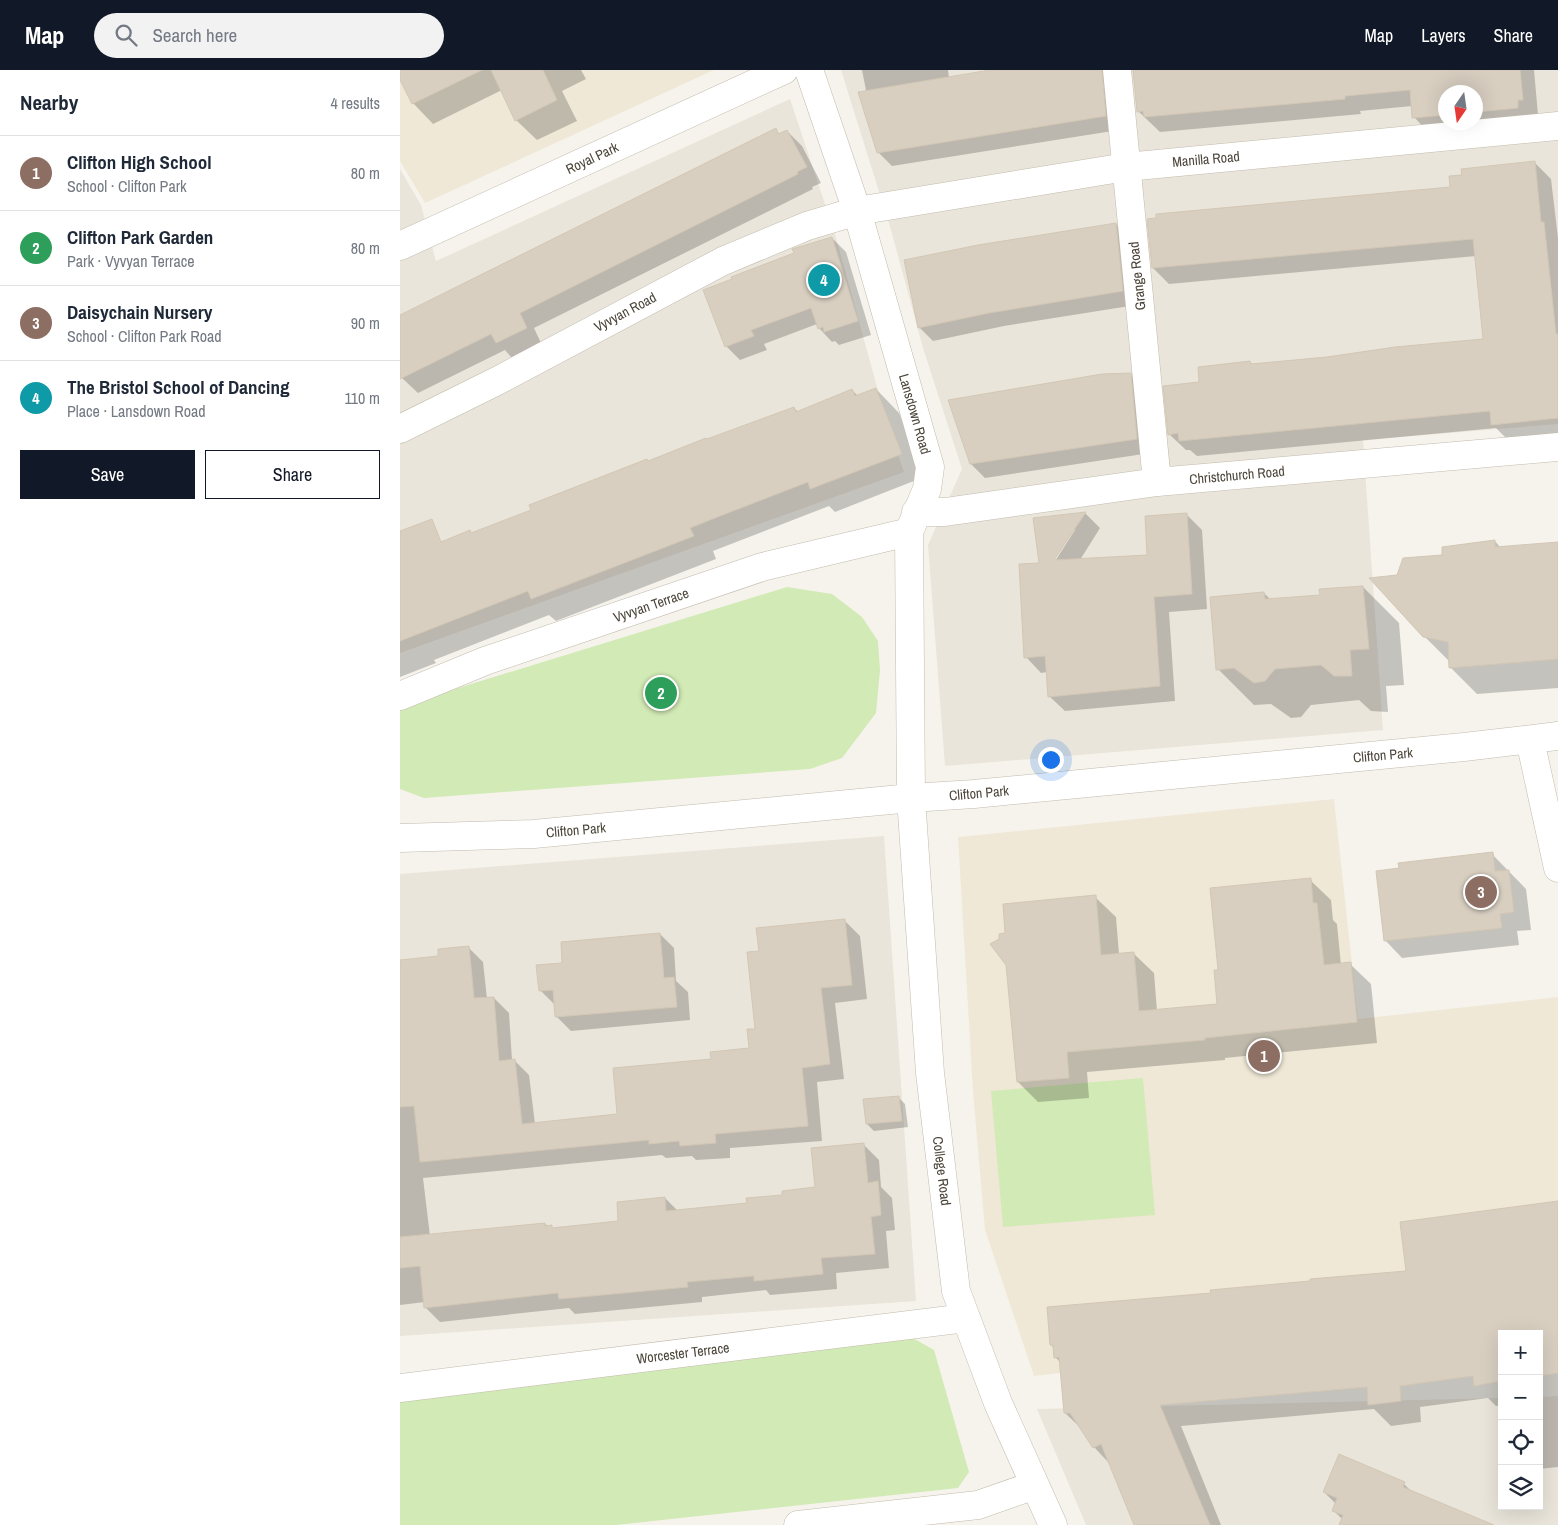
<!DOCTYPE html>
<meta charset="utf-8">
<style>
body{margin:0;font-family:"Archivo Narrow",sans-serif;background:#f2f2f3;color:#1f2937}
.controls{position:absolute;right:15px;bottom:15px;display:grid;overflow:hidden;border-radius:0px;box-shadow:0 5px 20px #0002}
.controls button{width:45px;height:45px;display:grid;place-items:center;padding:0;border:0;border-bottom:1px solid #e0e1e3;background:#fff;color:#1f2937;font:25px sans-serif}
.compass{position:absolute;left:1038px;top:15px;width:45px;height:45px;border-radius:50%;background:#fff;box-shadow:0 5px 20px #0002;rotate:193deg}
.you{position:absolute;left:650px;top:689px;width:18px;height:18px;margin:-12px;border:4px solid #fff;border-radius:50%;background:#1a73e8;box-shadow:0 0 0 8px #1a73e833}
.badge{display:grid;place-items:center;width:32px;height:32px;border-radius:50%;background:#111827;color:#fff;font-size:16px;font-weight:700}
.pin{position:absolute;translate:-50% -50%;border:2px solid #fff;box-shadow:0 1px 5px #0006}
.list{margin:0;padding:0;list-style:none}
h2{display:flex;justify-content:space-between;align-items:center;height:65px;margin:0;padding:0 20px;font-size:21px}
h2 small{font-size:16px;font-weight:400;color:#747a83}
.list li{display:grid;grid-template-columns:32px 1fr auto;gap:15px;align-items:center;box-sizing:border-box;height:75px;padding:0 20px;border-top:1px solid #e0e1e3}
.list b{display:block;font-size:19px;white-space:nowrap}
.list p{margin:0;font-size:16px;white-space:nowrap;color:#747a83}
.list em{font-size:16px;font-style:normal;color:#747a83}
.actions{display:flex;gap:10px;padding:15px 20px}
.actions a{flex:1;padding:11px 0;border:1px solid #111827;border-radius:0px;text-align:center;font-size:18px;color:#111827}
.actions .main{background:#111827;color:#fff}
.icon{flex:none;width:28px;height:28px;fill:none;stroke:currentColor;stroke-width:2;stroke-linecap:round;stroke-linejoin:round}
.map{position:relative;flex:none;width:1158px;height:1455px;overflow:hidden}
header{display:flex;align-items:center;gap:30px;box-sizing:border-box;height:70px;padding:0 25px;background:#111827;color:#fff}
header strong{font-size:24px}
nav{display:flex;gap:28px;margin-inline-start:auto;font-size:18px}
.search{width:350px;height:45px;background:#f2f2f3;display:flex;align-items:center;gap:12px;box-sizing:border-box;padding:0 18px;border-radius:28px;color:#747a83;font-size:19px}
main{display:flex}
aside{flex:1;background:#fff}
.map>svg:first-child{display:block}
.residential{fill:#eae5da;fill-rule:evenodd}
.education{fill:#efe8d6}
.green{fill:#d2eab5}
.shadow{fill:#0003;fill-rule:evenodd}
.building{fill:#d8cfc1;stroke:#d3c7b4}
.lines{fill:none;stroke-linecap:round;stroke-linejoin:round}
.minor-casing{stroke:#c2bbae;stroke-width:29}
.minor{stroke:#fff;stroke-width:28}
.labels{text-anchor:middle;stroke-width:4;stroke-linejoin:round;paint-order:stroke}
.street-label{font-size:14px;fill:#4b4439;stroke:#fff}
</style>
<header>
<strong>Map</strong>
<div class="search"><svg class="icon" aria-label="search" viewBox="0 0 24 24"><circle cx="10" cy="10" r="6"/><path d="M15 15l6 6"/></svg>Search here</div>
<nav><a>Map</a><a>Layers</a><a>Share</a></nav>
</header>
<main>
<aside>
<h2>Nearby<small>4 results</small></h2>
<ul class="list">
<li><span class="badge" style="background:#8d6e63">1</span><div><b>Clifton High School</b><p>School · Clifton Park</p></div><em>80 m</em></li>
<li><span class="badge" style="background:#2e9e5b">2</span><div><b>Clifton Park Garden</b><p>Park · Vyvyan Terrace</p></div><em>80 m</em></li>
<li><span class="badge" style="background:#8d6e63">3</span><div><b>Daisychain Nursery</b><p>School · Clifton Park Road</p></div><em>90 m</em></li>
<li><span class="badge" style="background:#0f9aa8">4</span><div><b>The Bristol School of Dancing</b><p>Place · Lansdown Road</p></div><em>110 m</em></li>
</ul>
<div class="actions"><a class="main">Save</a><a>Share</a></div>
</aside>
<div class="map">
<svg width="1158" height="1455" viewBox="0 0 1158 1455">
<rect width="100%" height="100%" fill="#f6f3ec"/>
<path class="residential" d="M 441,0 L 1158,0 L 1158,354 L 963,370 L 983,660 L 545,696 L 528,475 L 562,399 L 523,278 L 491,160 ZM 1046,22 L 1076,22 L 1076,52 L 1046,52 Z
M 390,29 L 435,164 L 488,357 L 504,402 L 0,583 L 0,99 L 21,135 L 36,191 Z
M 484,766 L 516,1231 L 0,1266 L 0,804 Z
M 1158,1326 L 1158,1455 L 686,1455 L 637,1339 L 1102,1328 L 1102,1436 L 1139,1436 L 1139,1327 Z"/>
<path class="education" d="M 0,0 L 314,0 L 25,133 L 0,91 Z
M 934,729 L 958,949 L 1158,927 L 1158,1204 L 954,1267 L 634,1306 L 585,1160 L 573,1022 L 558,767 Z"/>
<path class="green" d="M 387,517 L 432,524 L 462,547 L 478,571 L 480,600 L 476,643 L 442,688 L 410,699 L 24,728 L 0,719 L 0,638 L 3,635 Z
M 743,1008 L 755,1145 L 603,1157 L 591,1021 Z
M 511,1267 L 534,1280 L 569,1402 L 558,1418 L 216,1455 L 0,1455 L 0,1331 Z"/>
<path class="shadow" d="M 0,0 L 181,0 L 186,9 L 162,21 L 177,51 L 137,70 L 116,50 L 102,20 L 33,54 L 13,33 L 0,7 Z
M 462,0 L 548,0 L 549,8 L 600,0 L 709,0 L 719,60 L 492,96 L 478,82 Z
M 733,0 L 1134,0 L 1138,45 L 1029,63 L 1014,47 L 1012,36 L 960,41 L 961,44 L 760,62 L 738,41 ZM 1046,22 L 1076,22 L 1076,52 L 1046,52 Z
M 375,60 L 380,64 L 387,61 L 402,76 L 421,113 L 412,117 L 413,119 L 134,258 L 141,273 L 112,288 L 105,280 L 18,323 L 2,308 L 0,303 L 0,246 Z
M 1135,93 L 1151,109 L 1158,168 L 1158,366 L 1109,371 L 1096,358 L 797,386 L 790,380 L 786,380 L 769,364 L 801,313 L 850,292 L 853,295 L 1084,270 L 1076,186 L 769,214 L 753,198 L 1051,118 Z
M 716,154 L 730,168 L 736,235 L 604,256 L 533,271 L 519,257 Z
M 432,168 L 446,182 L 471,265 L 439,275 L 435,271 L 432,272 L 419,258 L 417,254 L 364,274 L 367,280 L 340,290 L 326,276 L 395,184 Z
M 730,304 L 744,318 L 750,383 L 585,408 L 571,394 Z
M 476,319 L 499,343 L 524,407 L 435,442 L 429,436 L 313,481 L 316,489 L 156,551 L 149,545 L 34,590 L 36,593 L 0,607 L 0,485 L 40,470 L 42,473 L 72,464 L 133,441 L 249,392 L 394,338 L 398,342 L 452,320 L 458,326 Z
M 685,443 L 700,458 L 680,490 L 748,486 L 786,444 L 802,460 L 807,539 L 769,542 L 775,631 L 665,641 L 649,626 L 647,602 L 641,603 L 626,587 L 640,494 ZM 672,460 L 675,460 L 652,496 L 650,495 Z
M 1095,471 L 1101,478 L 1158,474 L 1158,618 L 1077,624 L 1050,597 L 1050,592 L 1024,566 L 998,506 L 1043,486 Z
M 963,517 L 999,553 L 1004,615 L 986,616 L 988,642 L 971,641 L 959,630 L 911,635 L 901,647 L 891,648 L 871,634 L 854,635 L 818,599 L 864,523 L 871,530 L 921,526 Z
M 1092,784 L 1126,819 L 1131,860 L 1117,861 L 1119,875 L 1002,888 L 985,870 L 1000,799 Z
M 910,810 L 931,830 L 933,850 L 937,854 L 941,895 L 950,894 L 971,914 L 977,973 L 825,988 L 825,990 L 687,1002 L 689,1028 L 638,1032 L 618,1012 L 695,827 L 716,847 L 719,884 L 733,883 L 754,903 L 757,941 L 819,935 L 819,901 Z
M 445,851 L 460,866 L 467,929 L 435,933 L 444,1009 L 417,1012 L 422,1071 L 330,1078 L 330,1088 L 296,1090 L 292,1086 L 266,1088 L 262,1085 L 23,1108 L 30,1166 L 145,1154 L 154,1159 L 220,1152 L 265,1128 L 278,1141 L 348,1134 L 416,1119 L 464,1075 L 479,1090 L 481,1117 L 492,1128 L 495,1160 L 486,1161 L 489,1198 L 436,1203 L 437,1219 L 370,1225 L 366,1220 L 302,1227 L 302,1232 L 175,1244 L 169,1238 L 40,1252 L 25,1237 L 25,1232 L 0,1235 L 0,891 L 40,887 L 68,877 L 83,892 L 87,929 L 94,928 L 109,943 L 112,990 L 114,990 L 129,1005 L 135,1054 L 219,1045 L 312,991 L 350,979 L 356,960 L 360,882 Z
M 260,864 L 274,878 L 276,911 L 288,922 L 290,950 L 171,961 L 157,947 L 156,934 L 154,934 L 140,920 L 164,895 Z
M 498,1027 L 505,1034 L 508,1057 L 474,1061 L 467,1054 L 465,1030 Z
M 1158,1132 L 1158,1397 L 1139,1399 L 1139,1264 L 1102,1264 L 1102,1335 L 1096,1336 L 1088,1328 L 1020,1337 L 1021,1352 L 991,1356 L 974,1339 L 781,1356 L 821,1455 L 735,1455 L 709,1393 L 694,1377 L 683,1360 L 665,1343 L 661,1293 L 655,1287 L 654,1278 L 651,1275 L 812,1224 L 1008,1202 L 1001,1153 Z
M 1004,1414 L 1012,1422 L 1068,1455 L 941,1455 L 943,1450 L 933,1440 L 936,1434 L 924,1422 Z"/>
<path class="building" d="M 0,0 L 82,0 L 12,34 L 0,10 Z
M 91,0 L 143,0 L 157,30 L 115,51 Z
M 590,0 L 702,0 L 706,46 L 477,83 L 458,22 Z
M 733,0 L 1120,0 L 1123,30 L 1118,30 L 1118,38 L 1076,42 L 1076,22 L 1046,22 L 1046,45 L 1012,48 L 1010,20 L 945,26 L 945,29 L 744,47 L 743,41 L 737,42 Z
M 376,58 L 378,64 L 387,60 L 407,97 L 397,102 L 398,104 L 120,243 L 127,258 L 96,273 L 91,264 L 0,309 L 0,245 Z
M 1135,91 L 1141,152 L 1144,152 L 1156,264 L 1158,264 L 1158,348 L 1091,355 L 1090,341 L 779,371 L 778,363 L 768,365 L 763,316 L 799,312 L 798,297 L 850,291 L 851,294 L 927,287 L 995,277 L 1083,269 L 1073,169 L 752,198 L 747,149 L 756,148 L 756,144 L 1050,117 L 1049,106 L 1062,105 L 1061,99 Z
M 716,153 L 723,221 L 589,243 L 518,258 L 504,190 L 578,175 Z
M 432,167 L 458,251 L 424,262 L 423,257 L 418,259 L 411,238 L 351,260 L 354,266 L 325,277 L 303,220 L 332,209 L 331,207 L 394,183 L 392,179 Z
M 731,303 L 737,369 L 570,394 L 548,330 L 702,304 Z
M 476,318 L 502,384 L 410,419 L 408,412 L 320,446 L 290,458 L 294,466 L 131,529 L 128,521 L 0,571 L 0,461 L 32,449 L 41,472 L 70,460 L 71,463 L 131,440 L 129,435 L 247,389 L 248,391 L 306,368 L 307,369 L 394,337 L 396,342 L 452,319 L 455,326 Z
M 686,442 L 654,490 L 747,485 L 745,446 L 787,443 L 792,524 L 754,527 L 760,616 L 648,627 L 645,586 L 624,588 L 619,494 L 639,493 L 633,448 Z
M 1095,470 L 1095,477 L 1158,472 L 1158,589 L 1049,598 L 1048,572 L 1023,567 L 969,508 L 997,505 L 1003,488 L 1042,485 L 1042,477 Z
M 963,516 L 969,579 L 950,580 L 952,606 L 934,606 L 921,595 L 875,599 L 865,611 L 854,613 L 834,598 L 816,600 L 810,527 L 864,522 L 865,529 L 920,525 L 919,519 Z
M 1093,782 L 1095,801 L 1109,800 L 1114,842 L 1100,844 L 1102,858 L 984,871 L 976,801 L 999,798 L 998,793 Z
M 911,808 L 913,833 L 917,833 L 924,895 L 951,892 L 957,952 L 805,968 L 805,970 L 667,982 L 669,1008 L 617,1012 L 606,895 L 590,874 L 599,869 L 599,864 L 605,863 L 603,834 L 696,825 L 701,885 L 734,882 L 739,941 L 817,934 L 814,900 L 818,900 L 810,818 Z
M 445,849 L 452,915 L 421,918 L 430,994 L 402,998 L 408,1056 L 315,1064 L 316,1073 L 280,1076 L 279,1071 L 249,1074 L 249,1070 L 20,1092 L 14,1036 L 0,1037 L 0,890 L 38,886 L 38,879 L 69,876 L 74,928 L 94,927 L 99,991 L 115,989 L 122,1054 L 217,1044 L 213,998 L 311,989 L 310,982 L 349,978 L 347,959 L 355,959 L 347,882 L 359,881 L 356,858 Z
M 260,863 L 264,908 L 274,907 L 277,937 L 155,947 L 153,920 L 139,921 L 136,895 L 162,893 L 161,872 Z
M 499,1026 L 502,1051 L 466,1054 L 463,1029 Z
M 464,1073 L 468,1113 L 478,1111 L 481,1145 L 471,1147 L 475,1184 L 421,1188 L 423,1204 L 354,1211 L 354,1206 L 287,1212 L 288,1217 L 159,1229 L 158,1223 L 24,1238 L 20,1196 L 0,1198 L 0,1167 L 145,1153 L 145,1156 L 152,1155 L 152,1158 L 218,1151 L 217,1132 L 265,1127 L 266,1141 L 347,1133 L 346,1128 L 382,1125 L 382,1121 L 415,1117 L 411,1078 Z
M 1158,1131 L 1158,1303 L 1139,1306 L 1139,1264 L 1102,1264 L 1102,1311 L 1074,1316 L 1073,1306 L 1000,1316 L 1001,1331 L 968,1335 L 967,1317 L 760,1335 L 810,1455 L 734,1455 L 701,1374 L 693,1378 L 670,1343 L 664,1343 L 659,1287 L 654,1288 L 653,1275 L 650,1275 L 647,1237 L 811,1223 L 810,1220 L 910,1211 L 910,1209 L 1006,1201 L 1000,1152 Z
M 939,1384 L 1005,1412 L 1003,1417 L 1094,1455 L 939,1455 L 943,1445 L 932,1441 L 937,1428 L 923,1422 Z"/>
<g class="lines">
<defs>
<path id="minor" d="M 409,0 L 457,141 L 530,397 L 527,419 L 509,462 L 511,728 L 530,1003 L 556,1221 L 598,1333 L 653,1455
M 717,0 L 757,412
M 0,176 L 384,0
M 0,359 L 97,311 L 323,191 L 407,156 L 457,141 L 726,97 L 1158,56
M 516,442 L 545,442 L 757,412 L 1158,377
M 0,626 L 85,591 L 362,497 L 509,462
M 1130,670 L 1158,798
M 0,768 L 134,764 L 511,728 L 574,724 L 1064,677 L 1158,666
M 0,1318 L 566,1248
M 398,1455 L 578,1435 L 635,1415"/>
</defs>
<use href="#minor" class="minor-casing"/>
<use href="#minor" class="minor"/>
</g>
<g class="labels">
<g class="street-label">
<text transform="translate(192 88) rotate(-25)" y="5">Royal Park</text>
<text transform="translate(806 89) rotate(-5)" y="5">Manilla Road</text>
<text transform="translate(737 206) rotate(-96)" y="5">Grange Road</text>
<text transform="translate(225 242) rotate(-28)" y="5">Vyvyan Road</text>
<text transform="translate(515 344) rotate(74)" y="5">Lansdown Road</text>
<text transform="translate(837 405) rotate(-5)" y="5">Christchurch Road</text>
<text transform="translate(251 535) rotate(-19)" y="5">Vyvyan Terrace</text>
<text transform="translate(983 685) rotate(-5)" y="5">Clifton Park</text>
<text transform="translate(579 723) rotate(-5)" y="5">Clifton Park</text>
<text transform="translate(176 760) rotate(-5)" y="5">Clifton Park</text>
<text transform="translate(542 1101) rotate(83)" y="5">College Road</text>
<text transform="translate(283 1283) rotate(-7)" y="5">Worcester Terrace</text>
</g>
</g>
</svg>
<div class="controls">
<button>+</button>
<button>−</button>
<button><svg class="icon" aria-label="locate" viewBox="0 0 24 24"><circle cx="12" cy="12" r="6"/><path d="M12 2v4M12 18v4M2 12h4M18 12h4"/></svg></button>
<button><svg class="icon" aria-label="layers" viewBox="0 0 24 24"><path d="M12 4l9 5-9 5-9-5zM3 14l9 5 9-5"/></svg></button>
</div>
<svg class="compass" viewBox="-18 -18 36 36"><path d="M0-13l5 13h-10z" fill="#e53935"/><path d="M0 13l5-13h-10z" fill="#747a83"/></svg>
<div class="you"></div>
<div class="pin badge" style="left:864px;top:986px;background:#8d6e63">1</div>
<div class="pin badge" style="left:261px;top:623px;background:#2e9e5b">2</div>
<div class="pin badge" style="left:1081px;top:822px;background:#8d6e63">3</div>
<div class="pin badge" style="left:424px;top:210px;background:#0f9aa8">4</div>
</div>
</main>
